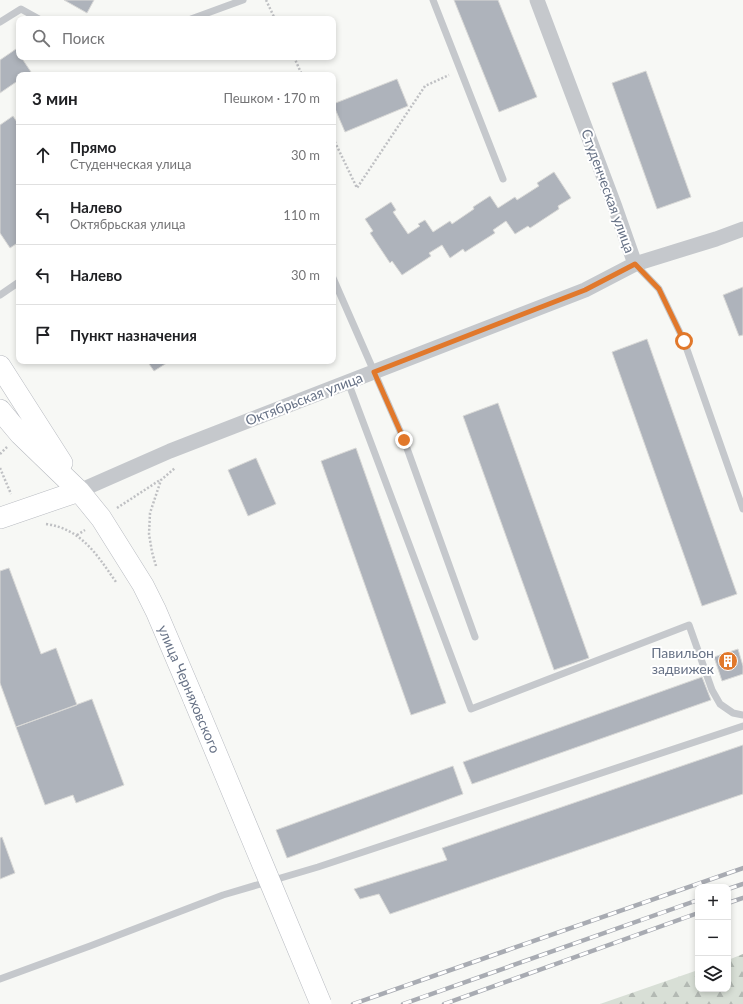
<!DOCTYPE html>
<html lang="ru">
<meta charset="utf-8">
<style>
body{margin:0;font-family:Lato,sans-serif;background:#f2f2f2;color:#202124}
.controls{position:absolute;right:12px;bottom:12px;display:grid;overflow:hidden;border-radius:8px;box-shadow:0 2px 6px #0003}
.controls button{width:36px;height:36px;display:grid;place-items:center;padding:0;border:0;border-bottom:1px solid #e0e0e0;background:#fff;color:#202124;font:20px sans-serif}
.stop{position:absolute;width:12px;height:12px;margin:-9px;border:3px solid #e1782b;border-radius:50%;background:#fff}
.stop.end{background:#e1782b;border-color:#fff;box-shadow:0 1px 4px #0008}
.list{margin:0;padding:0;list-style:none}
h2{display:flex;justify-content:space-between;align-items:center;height:52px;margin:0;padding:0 16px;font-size:17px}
h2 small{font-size:13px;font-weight:400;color:#757577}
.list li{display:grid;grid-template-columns:26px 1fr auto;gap:12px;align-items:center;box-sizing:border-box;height:60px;padding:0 16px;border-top:1px solid #e0e0e0}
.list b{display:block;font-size:15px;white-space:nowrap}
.list p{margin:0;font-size:13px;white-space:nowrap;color:#757577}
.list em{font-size:13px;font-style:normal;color:#757577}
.icon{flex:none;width:22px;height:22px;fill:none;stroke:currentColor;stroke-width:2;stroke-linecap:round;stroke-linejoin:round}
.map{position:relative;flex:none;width:743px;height:1004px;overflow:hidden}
.search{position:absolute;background:#fff;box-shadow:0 2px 6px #0003;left:16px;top:16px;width:320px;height:44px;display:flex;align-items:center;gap:10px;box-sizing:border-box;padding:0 14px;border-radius:8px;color:#757577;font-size:15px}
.panel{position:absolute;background:#fff;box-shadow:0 2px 6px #0003;left:16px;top:72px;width:320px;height:292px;border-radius:8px}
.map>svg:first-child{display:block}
.forest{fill:url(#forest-firs)}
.building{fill:#aeb3bb;stroke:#d9d9d7}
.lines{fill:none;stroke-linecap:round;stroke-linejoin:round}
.secondary-casing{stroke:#b8bbc1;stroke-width:22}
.path{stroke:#bfc0c3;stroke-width:2.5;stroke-dasharray:2 2;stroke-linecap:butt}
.lane{stroke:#c5c8cc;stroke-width:7}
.street{stroke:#c5c8cc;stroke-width:15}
.secondary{stroke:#fff;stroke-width:21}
.rail-casing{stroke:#a8abb2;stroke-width:4.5}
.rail{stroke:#fff;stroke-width:3;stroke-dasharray:9;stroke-linecap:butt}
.secondary-bridge-casing{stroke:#b8bbc1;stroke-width:22;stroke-linecap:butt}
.secondary-bridge{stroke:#fff;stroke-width:21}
.route{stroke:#e1782b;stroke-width:5}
.labels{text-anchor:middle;stroke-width:4;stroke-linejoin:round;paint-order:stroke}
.street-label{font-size:14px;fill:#677286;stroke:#fff}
.poi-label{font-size:14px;fill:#677286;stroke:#fff;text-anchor:end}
</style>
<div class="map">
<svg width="743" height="1004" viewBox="0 0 743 1004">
<defs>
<pattern id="forest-firs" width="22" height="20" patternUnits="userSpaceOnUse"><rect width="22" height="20" fill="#d8dfd6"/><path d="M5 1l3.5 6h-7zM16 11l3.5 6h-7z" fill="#b3b9b3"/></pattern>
</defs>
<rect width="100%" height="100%" fill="#f7f8f5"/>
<path class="forest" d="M 743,954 L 743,1004 L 600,1004 L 698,970 L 698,989 L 728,989 L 728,960 Z"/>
<path class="building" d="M 64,0 L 94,0 L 87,13 Z
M 454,0 L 498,0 L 537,97 L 499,112 Z
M 16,49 L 19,54 L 19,57 L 21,57 L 31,72 L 27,75 L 19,75 L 19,80 L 0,93 L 0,60 Z
M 646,71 L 691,197 L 657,209 L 612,83 Z
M 397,79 L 408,106 L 345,132 L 333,104 Z
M 13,116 L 19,125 L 19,242 L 10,248 L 0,233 L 0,125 Z
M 554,172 L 571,198 L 558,206 L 559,209 L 530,228 L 528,226 L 515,234 L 506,221 L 493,230 L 495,233 L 465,252 L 463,249 L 450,258 L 442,245 L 429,253 L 431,256 L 402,275 L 392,261 L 390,263 L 370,233 L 373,231 L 365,219 L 391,202 L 396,210 L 393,212 L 408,234 L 420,226 L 418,224 L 425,220 L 433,232 L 450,221 L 452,224 L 474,209 L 473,207 L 490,196 L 498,208 L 515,197 L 517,200 L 539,186 L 537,183 Z
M 743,287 L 743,335 L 739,336 L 723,295 Z
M 647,339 L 737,594 L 702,606 L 612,352 Z
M 147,361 L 170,361 L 154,371 Z
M 498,403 L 589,658 L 554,670 L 463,416 Z
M 356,448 L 446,703 L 411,715 L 321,461 Z
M 256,458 L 276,504 L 248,516 L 228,470 Z
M 9,568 L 41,654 L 56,648 L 77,705 L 16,727 L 0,683 L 0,571 Z
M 738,649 L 743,666 L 743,674 L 722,681 L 714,657 Z
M 702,677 L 711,700 L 472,784 L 463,762 Z
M 92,699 L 124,785 L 76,803 L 73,795 L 45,805 L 16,727 Z
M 743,745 L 743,794 L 390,914 L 379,894 L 360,899 L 354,889 L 447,860 L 442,848 Z
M 453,766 L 463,794 L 287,858 L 276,830 Z
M 2,837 L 15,873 L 0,879 L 0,838 Z"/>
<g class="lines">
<defs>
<path id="secondary" d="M 0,366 L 62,463
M 0,410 L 20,434 L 79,491 L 101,518 L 143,585 L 156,611 L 194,700
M 0,518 L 79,491"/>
</defs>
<use href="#secondary" class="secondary-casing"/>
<path class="path" d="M 266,0 L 275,19
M 294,57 L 302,75
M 333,138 L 357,188 L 425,86 L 449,75
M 0,454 L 7,447
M 0,468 L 11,494
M 117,508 L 160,480
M 46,524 C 82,529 97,555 116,582
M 77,535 L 85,530
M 156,566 L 152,552 L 149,534 L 150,513 L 161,480 L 175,468"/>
<path class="lane" d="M 433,0 L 503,179
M 191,19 L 243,0
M 0,22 L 21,9 L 39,19
M 635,264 L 659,289 L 684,341 L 743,509
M 333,278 L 404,440 L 475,637
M 0,295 L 19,282
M 348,382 L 471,709 L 689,625 L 712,690 L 720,704 L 733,713 L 743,715
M 0,979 L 90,946 L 223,895 L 318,867 L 743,726"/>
<path class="street" d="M 537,0 L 615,207 L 635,264
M 79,491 L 170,451 L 585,290 L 635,264 L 716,239 L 743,229"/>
<use href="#secondary" class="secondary"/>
<defs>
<path id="rail" d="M 728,889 L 743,884
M 728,903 L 743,898
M 353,1004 L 743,868
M 403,1004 L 698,900
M 444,1004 L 698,913"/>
</defs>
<use href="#rail" class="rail-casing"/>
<use href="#rail" class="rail"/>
<defs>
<path id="secondary-bridge" d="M 194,700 L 321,1004"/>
</defs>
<use href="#secondary-bridge" class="secondary-bridge-casing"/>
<use href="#secondary-bridge" class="secondary-bridge"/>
</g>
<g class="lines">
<path class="route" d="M 404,440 L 374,372 L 585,290 L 635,264 L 659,289 L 684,341"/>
</g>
<defs>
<symbol id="building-disc" viewBox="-11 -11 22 22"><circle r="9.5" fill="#e1782b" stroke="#fff"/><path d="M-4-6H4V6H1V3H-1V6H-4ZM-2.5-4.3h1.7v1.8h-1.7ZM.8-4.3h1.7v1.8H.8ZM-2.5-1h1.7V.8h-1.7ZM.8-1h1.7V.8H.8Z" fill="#fff"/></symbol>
</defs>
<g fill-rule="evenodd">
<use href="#building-disc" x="717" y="650" width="22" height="22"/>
</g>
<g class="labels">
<g class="street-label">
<text transform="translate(608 191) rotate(70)" y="5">Студенческая улица</text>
<text transform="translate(304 399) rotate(-21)" y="5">Октябрьская улица</text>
<text transform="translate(189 689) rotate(67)" y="5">улица Черняховского</text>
</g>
<g class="poi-label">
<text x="714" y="658">Павильон<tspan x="714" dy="16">задвижек</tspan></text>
</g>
</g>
</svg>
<div class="controls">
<button>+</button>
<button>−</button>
<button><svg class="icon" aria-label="layers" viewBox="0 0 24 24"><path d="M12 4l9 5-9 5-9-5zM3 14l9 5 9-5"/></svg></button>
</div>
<div class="stop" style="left:684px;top:341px"></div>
<div class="stop end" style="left:404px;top:440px"></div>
<div class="search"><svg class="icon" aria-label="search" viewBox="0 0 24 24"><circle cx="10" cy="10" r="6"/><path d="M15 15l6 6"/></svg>Поиск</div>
<section class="panel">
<h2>3 мин<small>Пешком · 170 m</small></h2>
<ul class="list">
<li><svg class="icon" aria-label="ahead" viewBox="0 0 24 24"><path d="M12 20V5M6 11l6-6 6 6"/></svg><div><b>Прямо</b><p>Студенческая улица</p></div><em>30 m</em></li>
<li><svg class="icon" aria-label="left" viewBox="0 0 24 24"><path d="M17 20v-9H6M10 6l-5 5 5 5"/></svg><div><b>Налево</b><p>Октябрьская улица</p></div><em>110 m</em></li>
<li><svg class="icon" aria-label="left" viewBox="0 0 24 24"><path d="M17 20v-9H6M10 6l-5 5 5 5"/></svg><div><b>Налево</b></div><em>30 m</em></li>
<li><svg class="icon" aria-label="arrive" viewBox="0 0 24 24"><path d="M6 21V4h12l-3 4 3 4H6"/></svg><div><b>Пункт назначения</b></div></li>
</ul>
</section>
</div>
